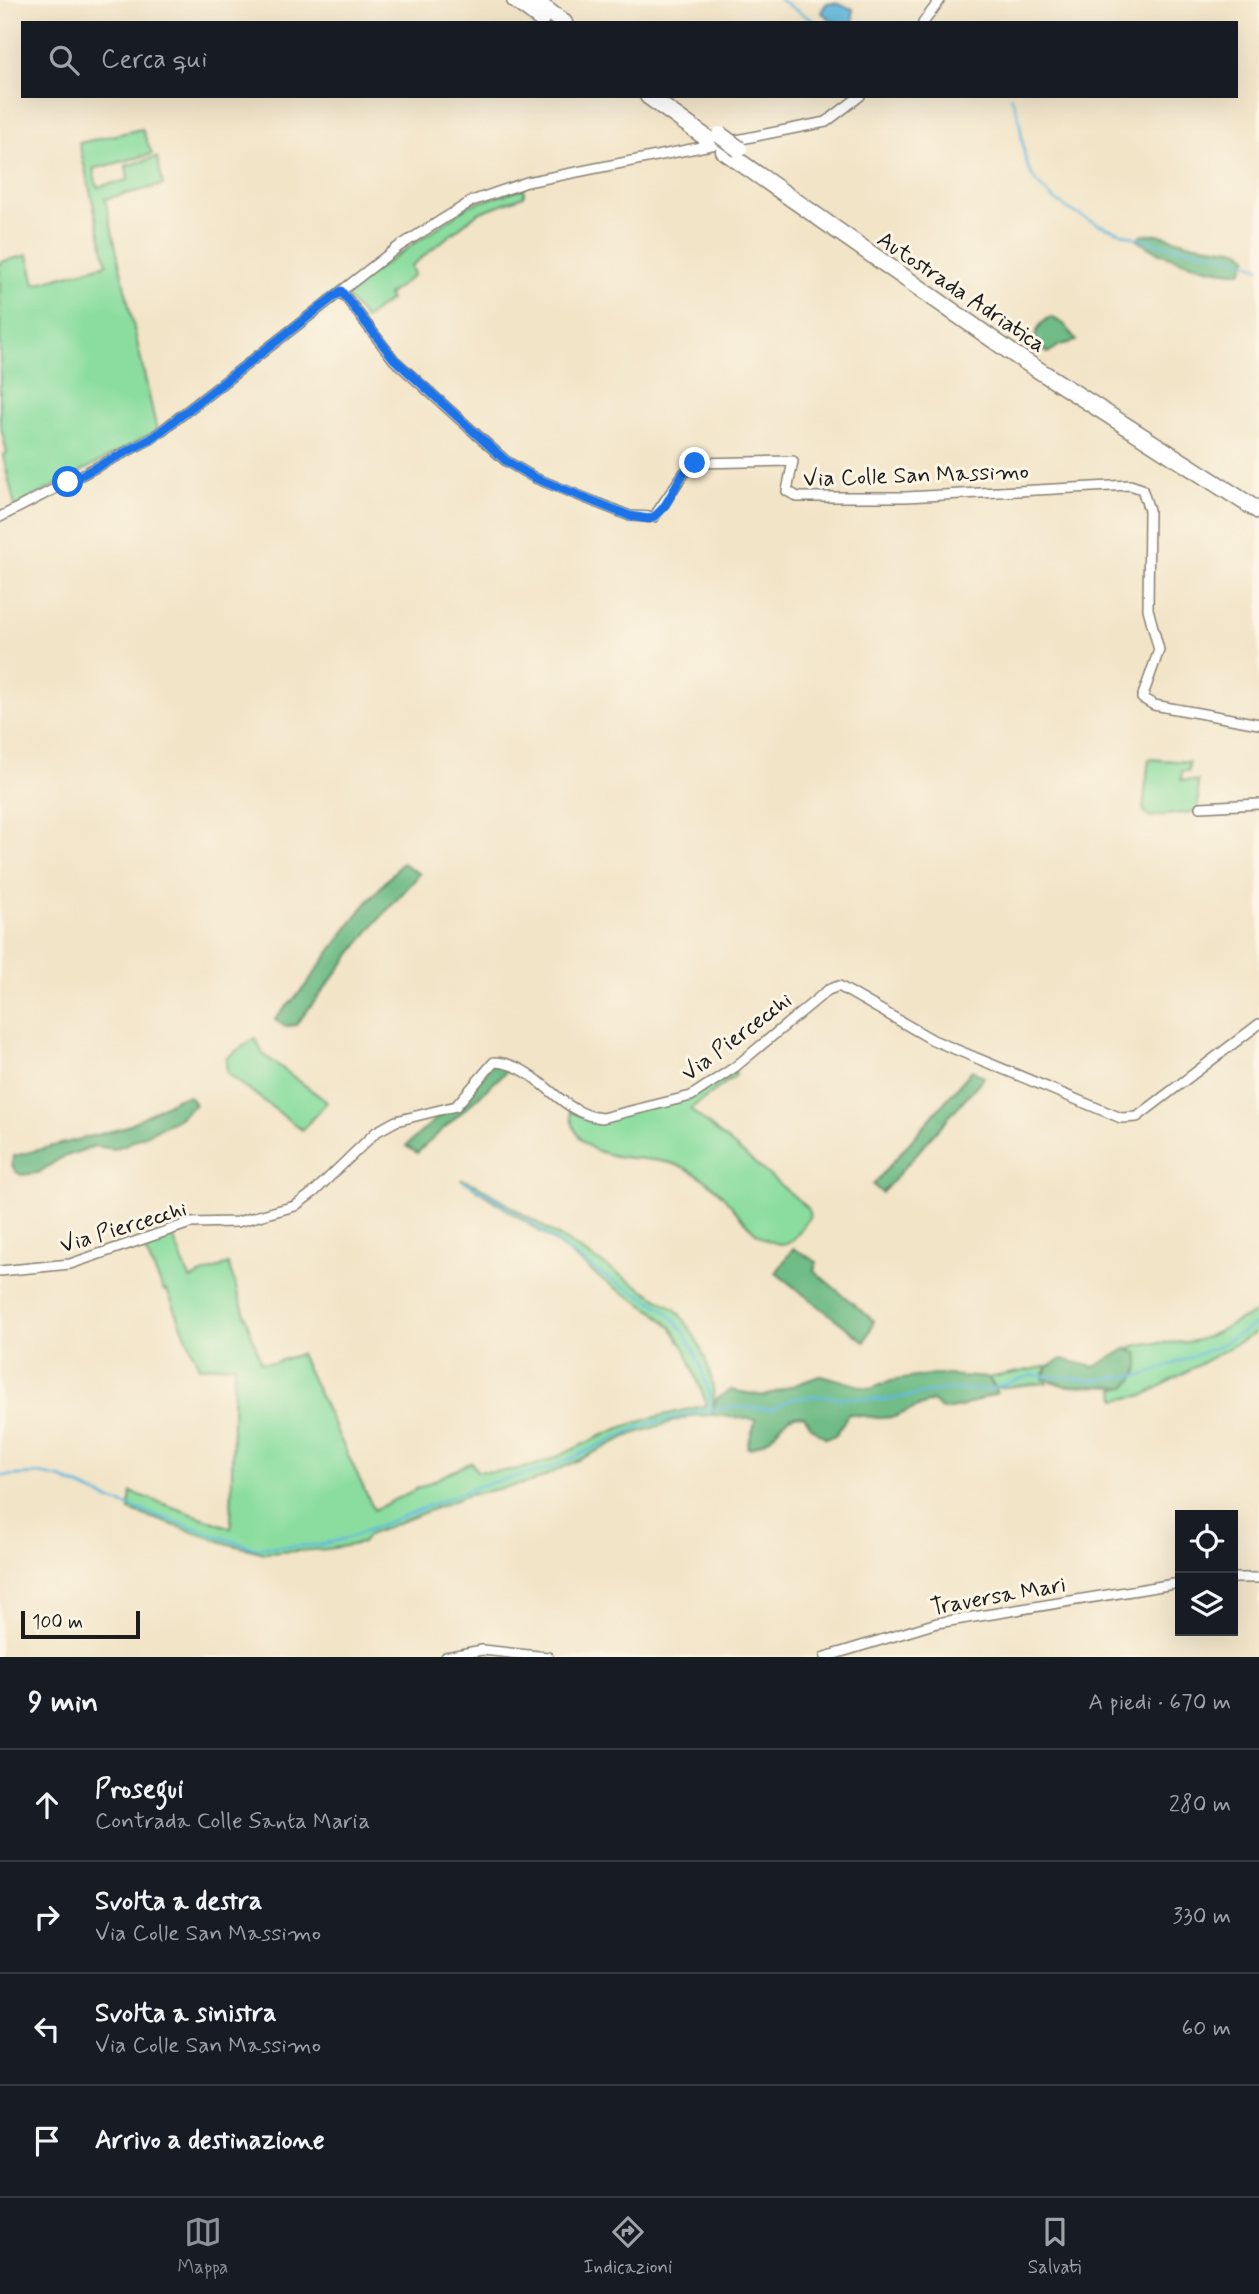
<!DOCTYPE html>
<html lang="it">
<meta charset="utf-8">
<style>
body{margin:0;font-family:Mynerve,sans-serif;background:#20242c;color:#f1f3f6}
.controls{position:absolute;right:21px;bottom:21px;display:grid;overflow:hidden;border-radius:0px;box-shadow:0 7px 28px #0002}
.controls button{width:63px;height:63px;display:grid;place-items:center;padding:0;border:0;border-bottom:2px solid #363941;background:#171b24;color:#f1f3f6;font:35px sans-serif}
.scale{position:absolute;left:21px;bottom:18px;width:119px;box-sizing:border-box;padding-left:7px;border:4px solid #1c1c1c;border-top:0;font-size:19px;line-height:24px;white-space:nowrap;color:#1c1c1c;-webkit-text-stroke:5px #fcf5e5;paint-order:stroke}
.stop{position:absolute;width:21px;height:21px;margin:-16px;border:5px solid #1a73e8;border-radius:50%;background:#fff}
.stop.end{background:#1a73e8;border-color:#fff;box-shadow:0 2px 7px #0008}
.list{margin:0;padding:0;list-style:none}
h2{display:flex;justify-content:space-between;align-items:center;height:91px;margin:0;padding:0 28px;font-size:30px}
h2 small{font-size:23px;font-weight:400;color:#9ea1a6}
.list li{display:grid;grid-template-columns:46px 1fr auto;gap:21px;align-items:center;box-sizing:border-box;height:112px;padding:0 28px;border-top:2px solid #363941}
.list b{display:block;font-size:26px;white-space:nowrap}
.list p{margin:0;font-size:23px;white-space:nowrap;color:#9ea1a6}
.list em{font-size:23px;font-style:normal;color:#9ea1a6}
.icon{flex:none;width:38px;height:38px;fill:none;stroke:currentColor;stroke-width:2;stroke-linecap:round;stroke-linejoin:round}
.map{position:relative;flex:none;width:1259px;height:1657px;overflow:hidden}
.search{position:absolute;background:#171b24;box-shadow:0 7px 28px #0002;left:21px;right:21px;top:21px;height:77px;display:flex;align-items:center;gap:18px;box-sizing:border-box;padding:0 24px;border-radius:0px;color:#9ea1a6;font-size:26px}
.sheet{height:539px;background:#171b24}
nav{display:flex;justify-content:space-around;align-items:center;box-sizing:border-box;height:98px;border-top:2px solid #363941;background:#171b24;font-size:19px;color:#9ea1a6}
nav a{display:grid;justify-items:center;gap:4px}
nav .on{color:#8c9099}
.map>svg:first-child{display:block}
.green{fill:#8add9f;stroke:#537c5e;stroke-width:2}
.forest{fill:#6fbc86;stroke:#466c51;stroke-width:2}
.water{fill:#62b8de;stroke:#3f6a7d;stroke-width:2}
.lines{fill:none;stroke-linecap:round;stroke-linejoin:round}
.stream{stroke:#62b8de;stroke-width:2.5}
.minor-casing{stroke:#878072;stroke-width:12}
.motorway-casing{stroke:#878072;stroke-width:19}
.minor{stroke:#fff;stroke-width:9}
.motorway{stroke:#fff;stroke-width:16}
.motorway-bridge-casing{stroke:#878072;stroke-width:19;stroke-linecap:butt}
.motorway-bridge{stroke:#fff;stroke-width:16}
.route{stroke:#1a73e8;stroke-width:9}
.labels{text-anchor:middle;stroke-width:6;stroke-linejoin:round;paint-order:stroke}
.street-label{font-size:23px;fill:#1c1c1c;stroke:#fcf5e5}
</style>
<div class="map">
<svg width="1259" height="1657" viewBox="0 0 1259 1657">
<rect width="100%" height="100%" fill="#fcf5e5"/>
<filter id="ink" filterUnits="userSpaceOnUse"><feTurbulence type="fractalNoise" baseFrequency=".0143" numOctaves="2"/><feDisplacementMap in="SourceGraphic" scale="14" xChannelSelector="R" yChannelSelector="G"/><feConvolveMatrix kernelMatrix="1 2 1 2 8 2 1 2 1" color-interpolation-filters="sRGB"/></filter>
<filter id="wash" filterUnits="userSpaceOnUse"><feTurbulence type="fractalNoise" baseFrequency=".00686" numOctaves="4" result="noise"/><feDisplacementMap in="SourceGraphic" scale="28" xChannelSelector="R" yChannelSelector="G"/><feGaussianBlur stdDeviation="1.57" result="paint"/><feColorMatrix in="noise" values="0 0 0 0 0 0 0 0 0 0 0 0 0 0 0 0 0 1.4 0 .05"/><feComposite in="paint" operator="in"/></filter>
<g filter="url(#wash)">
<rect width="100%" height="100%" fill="#f2e4c7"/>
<path class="green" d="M 142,129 L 152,154 L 93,169 L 97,187 L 128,180 L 126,166 L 157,157 L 163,185 L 105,199 L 157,431 L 15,507 L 3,455 L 7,453 L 0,423 L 0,262 L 28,255 L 35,284 L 107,264 L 79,143 Z
M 524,188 L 524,196 L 478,213 L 411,266 L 414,275 L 388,295 L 390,300 L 365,319 L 343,293 L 470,205 Z
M 1149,759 L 1189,762 L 1189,771 L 1182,771 L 1181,780 L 1198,781 L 1198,811 L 1149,817 L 1143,809 Z
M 255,1038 L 263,1054 L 327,1102 L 302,1130 L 227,1073 L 226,1058 Z
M 734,1069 L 736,1075 L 690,1109 L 808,1208 L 810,1217 L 793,1240 L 786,1244 C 756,1246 739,1212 720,1193 C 711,1183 697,1174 685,1168 C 643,1149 577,1173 570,1111 L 586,1119 L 690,1098 Z
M 461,1179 L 477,1185 L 676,1310 C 698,1335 720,1381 712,1415 L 690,1416 L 630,1435 L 533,1482 L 468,1495 L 368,1535 L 362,1543 L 328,1549 L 265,1553 L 229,1544 L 129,1510 L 131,1492 L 231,1528 L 234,1365 L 199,1367 L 167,1290 L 164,1291 L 141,1242 L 171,1232 L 190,1279 L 228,1264 L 261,1362 L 273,1363 L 300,1354 L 374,1510 L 471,1462 L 477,1471 C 541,1475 563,1450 618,1429 C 646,1418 678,1412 707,1405 L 685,1349 L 671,1327 L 653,1311 L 601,1279 L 554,1241 Z
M 1259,1312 L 1259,1331 L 1145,1395 L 1116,1400 L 1115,1389 L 1126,1387 L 1134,1350 L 1126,1349 C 1154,1337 1174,1347 1198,1340 C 1221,1333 1237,1318 1259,1312 Z
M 1049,1366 L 1044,1373 L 1047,1383 L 997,1388 L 988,1378 Z"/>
<path class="forest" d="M 1157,234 L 1188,243 L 1241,250 L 1248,257 L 1241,272 C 1216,273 1157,257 1138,240 L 1142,235 Z
M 1051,317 L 1064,324 L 1076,341 L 1060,345 L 1048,353 L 1035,344 C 1035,332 1040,322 1051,317 Z
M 402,863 L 420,874 L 373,926 L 296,1025 L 284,1026 L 275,1019 L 302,990 L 363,907 Z
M 494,1063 L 510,1068 L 417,1153 L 406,1146 L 441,1114 L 449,1112 Z
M 972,1070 L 984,1077 L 882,1193 L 873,1185 Z
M 189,1096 L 195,1104 L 178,1119 L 125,1145 L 113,1149 L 95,1146 L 61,1158 L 38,1173 L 22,1175 L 16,1172 L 12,1165 L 14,1156 L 123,1128 L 178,1098 Z
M 793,1248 L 817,1262 L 814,1271 L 874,1321 L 865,1342 L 776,1273 Z
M 1126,1349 L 1138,1353 C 1141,1369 1138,1377 1126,1387 L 1066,1386 L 1043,1379 L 1049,1366 L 1062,1359 L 1094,1367 Z
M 934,1374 L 988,1378 L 997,1393 L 961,1407 L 943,1410 L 932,1401 L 894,1417 L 879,1418 L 848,1414 L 836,1435 L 826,1438 L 812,1428 L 804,1416 C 786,1413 782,1426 771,1437 C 766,1442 757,1445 750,1448 L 747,1447 L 756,1420 L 712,1415 L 716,1399 L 731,1390 L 764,1396 L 822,1375 L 870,1389 L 891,1381 Z"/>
<path class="water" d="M 835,3 L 853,9 L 853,23 L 835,23 L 821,12 L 826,4 Z"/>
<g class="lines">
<path class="stream" d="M 780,0 L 817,23
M 1010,96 C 1028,124 1015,160 1040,186 C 1071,220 1137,241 1181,248 C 1206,252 1237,256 1259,268
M 465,1182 C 515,1206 556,1245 603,1275 C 629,1291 664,1302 682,1329 C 697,1352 708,1382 712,1409
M 0,1476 L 40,1474 L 63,1479 L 113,1501 L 254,1548 L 319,1545 L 348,1538 L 479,1486 L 548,1469 L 641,1426 L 696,1412 L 734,1407 L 773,1409 L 791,1399 L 814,1396 L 885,1400 L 945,1390 L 990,1389 L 1033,1375 L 1092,1380 L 1144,1375 L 1217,1347 L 1259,1322"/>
</g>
</g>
<g filter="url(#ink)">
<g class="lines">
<defs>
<path id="minor" d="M 923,23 L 940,0
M 341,291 L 394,360 L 506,461 L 535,478 L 630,516 L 654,517 L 684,473 L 695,463 L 793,461 L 787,491 L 798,497 L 906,497 L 1130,485 L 1142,489 L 1149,510 L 1148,609 L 1159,650 L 1142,698 L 1154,705 L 1259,724
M 0,517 L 151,439 L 398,247 L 472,201 L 527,182 L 826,122 L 860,96
M 1200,807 L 1259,804
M 0,1271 L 70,1264 L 190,1223 L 237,1222 L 295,1206 L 314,1192 L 376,1132 L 396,1121 L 456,1106 L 494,1062 C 538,1063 559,1115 602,1118 L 691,1096 L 735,1067 L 828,990 L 839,986 L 933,1040 L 1121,1118 L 1137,1117 L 1259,1024
M 1233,1578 L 1259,1578
M 446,1657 L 482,1650 L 548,1657
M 825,1657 L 937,1623 L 1180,1583"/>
<path id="motorway" d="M 515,0 L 541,19
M 533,0 L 564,23
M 648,96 L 708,139
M 724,151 L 1015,355 L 1259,511"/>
</defs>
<use href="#minor" class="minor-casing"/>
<use href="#motorway" class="motorway-casing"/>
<use href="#minor" class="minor"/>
<use href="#motorway" class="motorway"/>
<defs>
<path id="motorway-bridge" d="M 720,135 L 739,149"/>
</defs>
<use href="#motorway-bridge" class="motorway-bridge-casing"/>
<use href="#motorway-bridge" class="motorway-bridge"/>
</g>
</g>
<g class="lines" filter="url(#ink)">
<path class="route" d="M 68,482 L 151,439 L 341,291 L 394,359 L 506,461 L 535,478 L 630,516 L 649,519 C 672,510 674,475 695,463"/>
</g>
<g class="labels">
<g class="street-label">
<text transform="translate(962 291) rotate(34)" y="8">Autostrada Adriatica</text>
<text transform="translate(916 474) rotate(-2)" y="8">Via Colle San Massimo</text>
<text transform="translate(736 1036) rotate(-37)" y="8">Via Piercecchi</text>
<text transform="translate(123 1226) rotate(-17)" y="8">Via Piercecchi</text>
<text transform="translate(998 1595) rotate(-10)" y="8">Traversa Mari</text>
</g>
</g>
</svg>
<div class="controls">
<button><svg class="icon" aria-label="locate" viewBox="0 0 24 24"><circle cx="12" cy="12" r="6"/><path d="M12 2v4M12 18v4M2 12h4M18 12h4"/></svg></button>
<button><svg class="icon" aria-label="layers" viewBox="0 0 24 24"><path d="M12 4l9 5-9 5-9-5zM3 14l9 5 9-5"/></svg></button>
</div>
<div class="scale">100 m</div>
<div class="stop" style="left:68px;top:482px"></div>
<div class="stop end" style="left:695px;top:463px"></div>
<div class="search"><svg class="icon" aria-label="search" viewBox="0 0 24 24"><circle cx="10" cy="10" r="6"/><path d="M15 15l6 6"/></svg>Cerca qui</div>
</div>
<section class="sheet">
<h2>9 min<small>A piedi · 670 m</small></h2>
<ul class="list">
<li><svg class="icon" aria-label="ahead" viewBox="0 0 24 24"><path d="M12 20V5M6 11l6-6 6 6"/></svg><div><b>Prosegui</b><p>Contrada Colle Santa Maria</p></div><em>280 m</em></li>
<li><svg class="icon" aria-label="right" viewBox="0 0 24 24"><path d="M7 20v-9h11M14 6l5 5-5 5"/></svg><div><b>Svolta a destra</b><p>Via Colle San Massimo</p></div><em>330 m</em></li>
<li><svg class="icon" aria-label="left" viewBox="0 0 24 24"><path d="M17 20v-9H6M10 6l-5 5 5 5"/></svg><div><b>Svolta a sinistra</b><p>Via Colle San Massimo</p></div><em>60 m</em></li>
<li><svg class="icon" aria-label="arrive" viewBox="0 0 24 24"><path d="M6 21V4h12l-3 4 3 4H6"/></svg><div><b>Arrivo a destinazione</b></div></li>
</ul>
</section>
<nav>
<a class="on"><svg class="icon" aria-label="map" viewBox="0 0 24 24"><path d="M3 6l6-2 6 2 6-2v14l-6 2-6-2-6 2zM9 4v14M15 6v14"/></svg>Mappa</a>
<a><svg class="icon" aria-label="directions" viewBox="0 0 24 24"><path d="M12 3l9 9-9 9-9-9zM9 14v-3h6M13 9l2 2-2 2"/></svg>Indicazioni</a>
<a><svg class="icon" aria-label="saved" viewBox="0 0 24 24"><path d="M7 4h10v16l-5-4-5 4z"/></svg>Salvati</a>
</nav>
